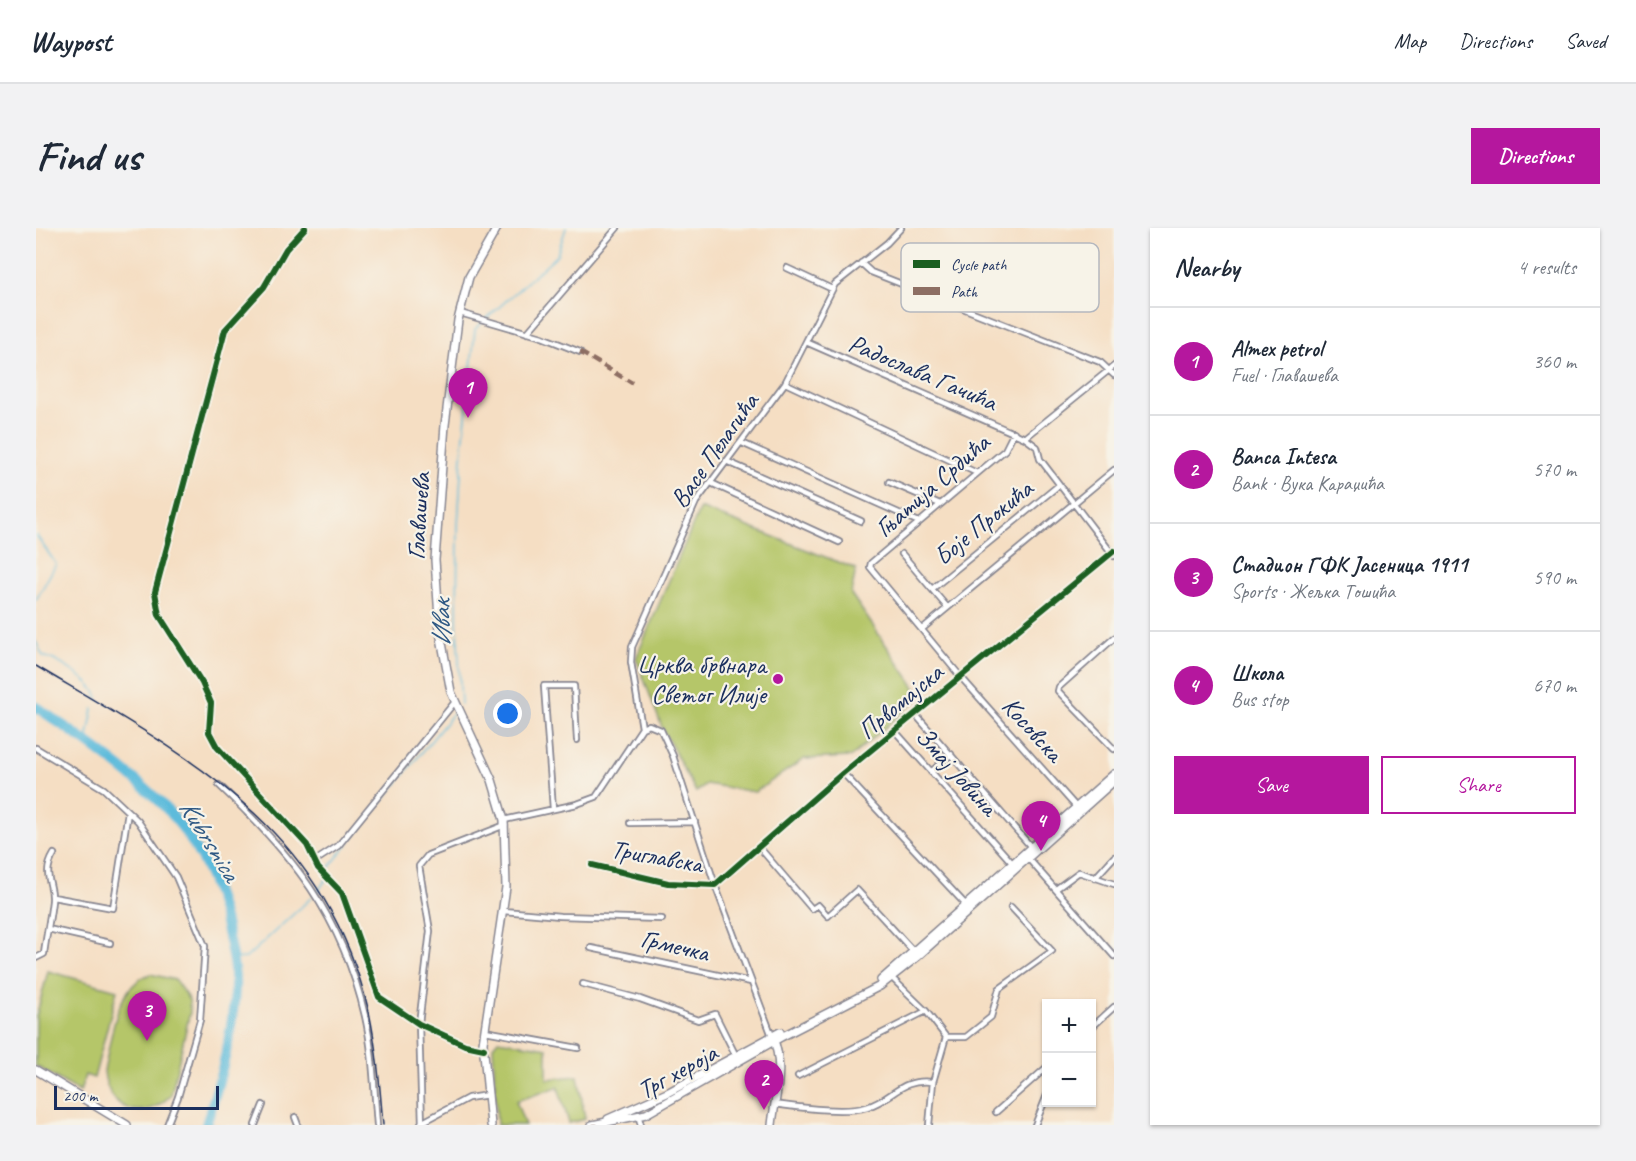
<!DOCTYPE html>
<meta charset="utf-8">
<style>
body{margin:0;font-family:Caveat,sans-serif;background:#f2f2f3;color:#1f2937}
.controls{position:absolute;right:18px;bottom:18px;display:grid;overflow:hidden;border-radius:0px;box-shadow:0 2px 4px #0004}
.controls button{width:54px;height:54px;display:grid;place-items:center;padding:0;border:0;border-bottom:2px solid #e0e1e3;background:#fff;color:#1f2937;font:30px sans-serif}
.scale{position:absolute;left:18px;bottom:15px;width:165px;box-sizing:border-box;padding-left:6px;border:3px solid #1b2f5e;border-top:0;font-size:16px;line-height:21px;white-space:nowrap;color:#1b2f5e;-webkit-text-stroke:4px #f7f3e8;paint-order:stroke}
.you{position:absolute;left:472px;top:486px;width:21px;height:21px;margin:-15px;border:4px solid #fff;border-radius:50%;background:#1a73e8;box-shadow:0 0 0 9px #1a73e833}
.badge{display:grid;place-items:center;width:39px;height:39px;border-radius:50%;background:#b5179e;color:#fff;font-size:20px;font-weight:700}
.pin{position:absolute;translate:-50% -50px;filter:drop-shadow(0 2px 3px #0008)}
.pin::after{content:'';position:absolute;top:32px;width:21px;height:18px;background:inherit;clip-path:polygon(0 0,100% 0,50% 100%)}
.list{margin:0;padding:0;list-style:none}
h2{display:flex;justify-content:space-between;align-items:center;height:78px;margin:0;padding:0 24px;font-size:26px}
h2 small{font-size:20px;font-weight:400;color:#747a83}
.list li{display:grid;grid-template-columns:39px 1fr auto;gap:18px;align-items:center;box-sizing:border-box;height:108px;padding:0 24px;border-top:2px solid #e0e1e3}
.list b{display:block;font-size:22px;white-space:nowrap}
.list p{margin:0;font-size:20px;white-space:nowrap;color:#747a83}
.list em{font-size:20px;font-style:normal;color:#747a83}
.actions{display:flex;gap:12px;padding:18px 24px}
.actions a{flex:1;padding:14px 0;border:2px solid #b5179e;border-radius:0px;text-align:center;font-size:21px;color:#b5179e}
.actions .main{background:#b5179e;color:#fff}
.map{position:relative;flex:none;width:1078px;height:897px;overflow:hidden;border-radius:0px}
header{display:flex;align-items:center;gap:36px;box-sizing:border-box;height:84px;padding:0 30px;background:#fff;border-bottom:2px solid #e0e1e3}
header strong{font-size:28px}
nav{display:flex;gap:33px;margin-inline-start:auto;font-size:21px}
.intro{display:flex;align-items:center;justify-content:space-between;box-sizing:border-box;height:144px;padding:0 36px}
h1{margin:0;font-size:42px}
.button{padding:15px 27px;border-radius:0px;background:#b5179e;color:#fff;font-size:21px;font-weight:700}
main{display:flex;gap:36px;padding:0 36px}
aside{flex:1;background:#fff;border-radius:0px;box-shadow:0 2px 4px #0004}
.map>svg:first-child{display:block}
.green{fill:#b5c669;stroke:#687a64;stroke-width:1.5}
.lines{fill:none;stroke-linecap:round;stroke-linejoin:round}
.stream{stroke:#5dbbdb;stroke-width:1.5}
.river{stroke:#5dbbdb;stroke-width:10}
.street-casing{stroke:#888690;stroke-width:8}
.secondary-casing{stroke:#888690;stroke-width:10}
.street{stroke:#fff;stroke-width:4.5}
.secondary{stroke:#fff;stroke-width:7}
.rail{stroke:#1b2f5e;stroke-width:1.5}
.quiet{stroke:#8d6e63;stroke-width:4.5;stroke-dasharray:9 4.5;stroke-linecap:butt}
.cycleway-casing{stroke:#f7f3e8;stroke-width:10}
.cycleway{stroke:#1b5e20;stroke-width:6}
.poi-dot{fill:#b5179e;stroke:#f7f3e8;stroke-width:2}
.labels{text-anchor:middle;stroke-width:4.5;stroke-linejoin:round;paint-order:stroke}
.street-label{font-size:26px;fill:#1b2f5e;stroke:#f7f3e8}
.poi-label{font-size:26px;fill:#1b2f5e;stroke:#f7f3e8;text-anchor:end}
.water-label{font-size:27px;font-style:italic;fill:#2f5984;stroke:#f7f3e8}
.key{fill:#f7f3e8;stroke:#b5b8bf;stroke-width:1.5}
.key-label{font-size:16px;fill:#1b2f5e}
</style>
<header>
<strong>Waypost</strong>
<nav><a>Map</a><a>Directions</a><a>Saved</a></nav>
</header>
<div class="intro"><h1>Find us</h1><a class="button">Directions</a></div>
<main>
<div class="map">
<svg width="1078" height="897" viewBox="0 0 1078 897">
<rect width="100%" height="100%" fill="#f7f3e8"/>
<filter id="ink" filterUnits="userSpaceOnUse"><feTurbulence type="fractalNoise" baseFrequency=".0167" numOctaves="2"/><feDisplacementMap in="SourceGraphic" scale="12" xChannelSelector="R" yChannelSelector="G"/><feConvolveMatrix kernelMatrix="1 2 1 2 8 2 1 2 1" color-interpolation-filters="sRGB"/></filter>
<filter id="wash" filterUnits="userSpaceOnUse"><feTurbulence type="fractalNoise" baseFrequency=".008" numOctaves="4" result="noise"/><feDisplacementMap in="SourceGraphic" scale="24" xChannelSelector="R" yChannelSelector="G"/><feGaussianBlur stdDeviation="1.35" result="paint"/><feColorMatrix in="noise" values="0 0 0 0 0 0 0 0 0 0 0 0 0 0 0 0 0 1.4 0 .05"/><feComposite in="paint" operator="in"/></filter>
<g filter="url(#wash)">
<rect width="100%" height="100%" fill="#f5dec3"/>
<path class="green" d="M 664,280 L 820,341 L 815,366 L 885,468 L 815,529 L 768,531 L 719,564 L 670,556 L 660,564 L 627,502 L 600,430 Z
M 12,743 L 81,762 L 58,850 L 49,847 L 44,864 L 0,838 L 0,789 Z
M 114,746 L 139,752 L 153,772 L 154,784 L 135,867 C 107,896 71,882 68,843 C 76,809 78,760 114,746 Z
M 462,812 L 511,820 L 511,851 L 542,848 L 549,891 L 533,895 L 522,859 L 480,873 L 489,897 L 461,897 L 457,818 Z"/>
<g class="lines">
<path class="stream" d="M 0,307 L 20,336 L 0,372
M 0,414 L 7,428 C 22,432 60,455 62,471
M 425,476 L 421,393 L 422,298 L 426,227 L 439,101 L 521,27 L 530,0
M 51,513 L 57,481
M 280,666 L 293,647 L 290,643 L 420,482
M 197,731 L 210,730 L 276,669"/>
<path class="river" d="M 0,479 C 43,508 85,537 123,573 C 163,612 183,660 193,713 C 196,728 200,744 199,759 C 197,806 184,853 170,897"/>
</g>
</g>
<g filter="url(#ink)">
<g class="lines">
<defs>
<path id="street" d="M 269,0 L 250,21 L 228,59 L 189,102 L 119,364 L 123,387 L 166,455 L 175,475 L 173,504 L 181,519 L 271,617 L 282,640 L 306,665 L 343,769 L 383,796 L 429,817 L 448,821
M 825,35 L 835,44 L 1064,134 L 1078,147
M 751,40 L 796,61
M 424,85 L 506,109 L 544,124
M 491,105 L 581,0
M 770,114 L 989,210 L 1001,219 L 1004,231 L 1078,328
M 749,155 L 941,245
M 978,204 L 969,222 L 835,335 L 834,339 L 924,448 L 1041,580
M 989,210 L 1078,138
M 706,215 L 883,294
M 690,233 L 825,293
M 853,254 L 904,276
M 675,255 L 803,314
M 866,326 L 911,379
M 896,361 L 1023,257
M 886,401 L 1078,242
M 1078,410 L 1023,459 L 1022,463 L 1078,521
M 879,486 L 996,620
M 606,500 L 595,434 L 596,419 L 660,274 L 749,155 L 799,56 L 851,15 L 865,0
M 606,500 L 613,497 L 625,502 L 637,528 L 679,657 L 736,808
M 859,503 L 978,637
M 0,520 L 68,561 L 102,593 L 140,649 L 169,718 L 164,792 L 142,869 L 131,897
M 895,544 L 915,526
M 807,545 L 930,677
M 183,557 C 256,626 306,687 329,788 C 337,823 338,861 341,897
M 517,581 L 508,458 L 538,458 L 541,512
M 468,592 L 541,576 L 560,569 L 606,500
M 594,595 L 659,594
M 724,620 L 776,681 L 782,677 L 792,688 L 821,662 L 878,724
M 991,629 L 1078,728
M 279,633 L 302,618 L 418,475
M 556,637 L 632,655 L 679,657 L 807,545 L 1078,323
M 1059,650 L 1078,629
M 1020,661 L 1043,644 L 1078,656
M 17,669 L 77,680 L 92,584
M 468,683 L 524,688 L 626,691
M 12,701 L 74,715
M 555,720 L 715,754
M 0,730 L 8,726 C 10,709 14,691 16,673 C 18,655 5,648 18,626
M 856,750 L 890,783 L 910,809 L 897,854 L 893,897
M 547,756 L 604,771 L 662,792 L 679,786 L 700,828
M 1056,799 L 1078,779
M 449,803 L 542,820
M 910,809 L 930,809 L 955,789 L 963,761 L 1016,723 L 975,679
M 762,848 L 890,783
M 738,876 C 762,879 808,886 831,879 C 858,871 863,850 897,854
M 960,884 L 1011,839
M 602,887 L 605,897
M 259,889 L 262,897
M 385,895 L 432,870 L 453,867
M 219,897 L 227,877
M 386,897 L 383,796 L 394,703 L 383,638 L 392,627 L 469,597
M 999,897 L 1011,867"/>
<path id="secondary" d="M 845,752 L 1078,546
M 0,842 L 91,897
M 572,891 L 631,865 L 744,804
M 455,897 L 447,815 L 470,659 L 468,592 L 456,552 L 415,464 L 404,404 L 399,332 L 409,197 L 422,92 L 433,49 L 461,0
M 556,897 L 610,886 L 745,809 L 844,758 L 882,728 L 1078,553
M 736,897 C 739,868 749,839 737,810"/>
</defs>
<use href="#street" class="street-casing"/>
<use href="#secondary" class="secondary-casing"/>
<use href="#street" class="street"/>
<use href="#secondary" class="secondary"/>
<path class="rail" d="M 0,438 C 151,528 288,596 333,784 C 341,821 344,860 347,897"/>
<path class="quiet" d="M 544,124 L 596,155
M 559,896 L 559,897"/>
<defs>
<path id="cycleway" d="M 269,0 L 250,21 L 228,59 L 189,102 L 119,364 L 123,387 L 166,455 L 175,475 L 173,504 L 181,519 L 271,617 L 282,640 L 306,665 L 343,769 L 383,796 L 429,817 L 448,821
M 556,637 L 632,655 L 679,657 L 807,545 L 1078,323"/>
</defs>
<use href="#cycleway" class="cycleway-casing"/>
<use href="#cycleway" class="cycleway"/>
</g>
</g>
<circle class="poi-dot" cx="742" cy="451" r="6"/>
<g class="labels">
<g class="street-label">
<text transform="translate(887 144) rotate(23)" y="9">Радослава Гачића</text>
<text transform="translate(678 222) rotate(-55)" y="9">Васе Пелагића</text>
<text transform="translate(896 257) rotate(-41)" y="9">Гњатија Срдића</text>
<text transform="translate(382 288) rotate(-86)" y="9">Главашева</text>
<text transform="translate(947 294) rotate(-39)" y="9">Боје Прокића</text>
<text transform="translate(864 473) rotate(-40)" y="9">Првомајска</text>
<text transform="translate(997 501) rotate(48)" y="9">Косовска</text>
<text transform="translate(921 543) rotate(48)" y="9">Змај Јовина</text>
<text transform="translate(621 628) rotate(10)" y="9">Триглавска</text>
<text transform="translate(639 717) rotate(13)" y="9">Грмечка</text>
<text transform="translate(641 843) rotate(-29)" y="9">Трг хероја</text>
</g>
<g class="poi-label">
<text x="730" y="445">Црква брвнара<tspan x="730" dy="30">Светог Илије</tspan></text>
</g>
<g class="water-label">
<text transform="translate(405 395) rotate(-91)" y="9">Ивак</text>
<text transform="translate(174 612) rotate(58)" y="9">Kubrsnica</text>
</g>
</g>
<rect x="865" y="15" width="198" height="69" rx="9" class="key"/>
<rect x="877" y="32" width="27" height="8" fill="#1b5e20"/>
<rect x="877" y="59" width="27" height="8" fill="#8d6e63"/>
<g class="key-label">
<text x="915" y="42">Cycle path</text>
<text x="915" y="69">Path</text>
</g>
</svg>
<div class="controls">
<button>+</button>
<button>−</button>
</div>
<div class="scale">200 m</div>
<div class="you"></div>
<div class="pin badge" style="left:432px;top:190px">1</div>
<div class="pin badge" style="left:728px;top:882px">2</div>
<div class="pin badge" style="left:111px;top:813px">3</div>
<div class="pin badge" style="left:1005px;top:623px">4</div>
</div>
<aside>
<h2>Nearby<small>4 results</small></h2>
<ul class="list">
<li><span class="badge">1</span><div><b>Almex petrol</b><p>Fuel · Главашева</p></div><em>360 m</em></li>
<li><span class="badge">2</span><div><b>Banca Intesa</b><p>Bank · Вука Караџића</p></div><em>570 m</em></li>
<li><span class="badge">3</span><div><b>Стадион ГФК Јасеница 1911</b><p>Sports · Жељка Тошића</p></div><em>590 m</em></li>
<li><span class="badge">4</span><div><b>Школа</b><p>Bus stop</p></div><em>670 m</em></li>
</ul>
<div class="actions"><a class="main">Save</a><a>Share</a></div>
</aside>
</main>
